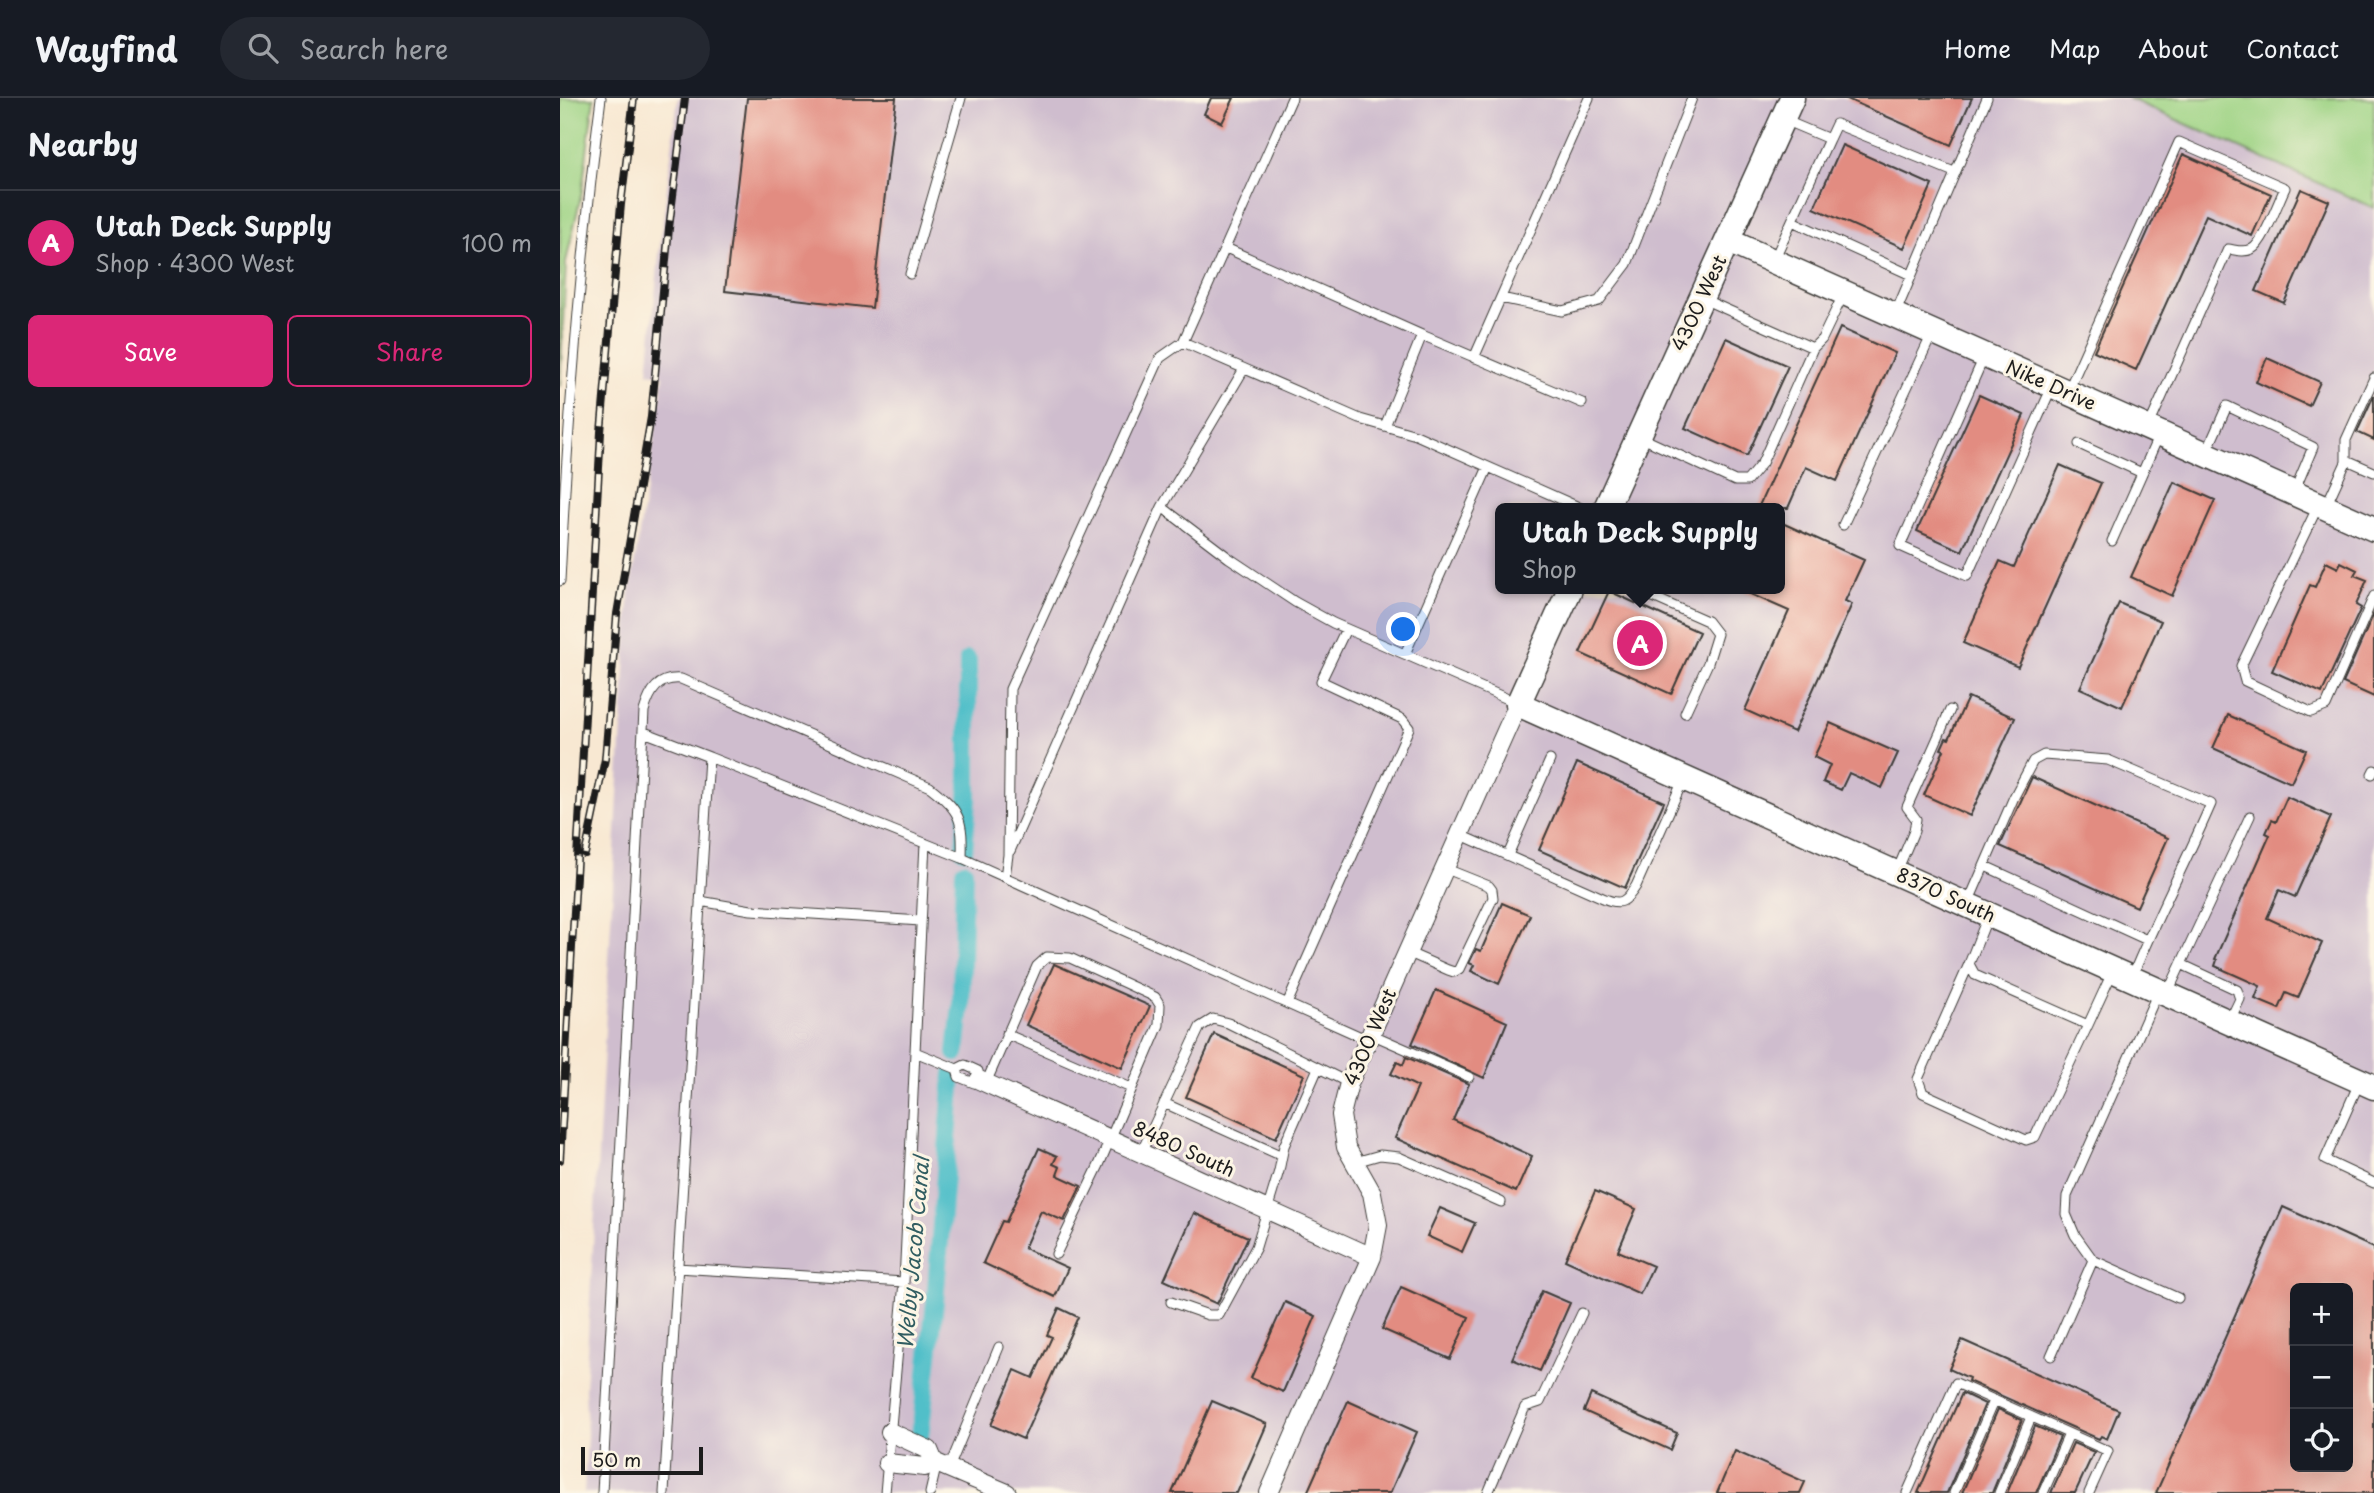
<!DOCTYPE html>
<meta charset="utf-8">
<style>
body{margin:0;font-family:"Playpen Sans",sans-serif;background:#242831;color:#f1f3f6}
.controls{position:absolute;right:21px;bottom:21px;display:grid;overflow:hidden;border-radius:10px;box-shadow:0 7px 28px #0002}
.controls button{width:63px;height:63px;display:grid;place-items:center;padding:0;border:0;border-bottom:2px solid #363941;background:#171b24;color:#f1f3f6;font:35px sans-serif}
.scale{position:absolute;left:21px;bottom:18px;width:122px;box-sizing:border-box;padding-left:7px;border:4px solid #1c1c1c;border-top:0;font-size:19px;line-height:24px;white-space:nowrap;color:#1c1c1c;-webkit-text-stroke:5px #fcf5e5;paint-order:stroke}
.you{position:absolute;left:844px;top:532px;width:24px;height:24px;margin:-18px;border:5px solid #fff;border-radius:50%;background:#1a73e8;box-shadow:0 0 0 10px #1a73e833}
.badge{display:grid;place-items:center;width:46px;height:46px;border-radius:50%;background:#db2777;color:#fff;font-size:23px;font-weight:700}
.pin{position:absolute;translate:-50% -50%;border:4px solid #fff;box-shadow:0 2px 7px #0006}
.popup{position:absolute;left:935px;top:405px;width:290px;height:91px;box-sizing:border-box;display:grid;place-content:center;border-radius:10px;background:#171b24;filter:drop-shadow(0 2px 5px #0005);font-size:23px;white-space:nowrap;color:#9ea1a6}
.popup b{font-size:26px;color:#f1f3f6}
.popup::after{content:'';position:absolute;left:50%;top:100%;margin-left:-14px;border:14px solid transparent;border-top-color:#171b24}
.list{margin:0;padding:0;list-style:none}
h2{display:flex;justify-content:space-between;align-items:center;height:91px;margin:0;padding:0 28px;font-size:30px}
h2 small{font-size:23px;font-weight:400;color:#9ea1a6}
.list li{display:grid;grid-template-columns:46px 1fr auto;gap:21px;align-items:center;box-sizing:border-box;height:105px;padding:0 28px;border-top:2px solid #363941}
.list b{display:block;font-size:26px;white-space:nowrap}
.list p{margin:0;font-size:23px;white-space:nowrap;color:#9ea1a6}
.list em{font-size:23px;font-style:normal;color:#9ea1a6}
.actions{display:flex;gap:14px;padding:21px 28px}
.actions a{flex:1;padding:16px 0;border:2px solid #db2777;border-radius:10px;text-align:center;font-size:24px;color:#db2777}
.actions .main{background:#db2777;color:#fff}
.icon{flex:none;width:38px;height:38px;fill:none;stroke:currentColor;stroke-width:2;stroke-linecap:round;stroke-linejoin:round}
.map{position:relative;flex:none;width:1814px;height:1395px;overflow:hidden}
header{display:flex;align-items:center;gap:42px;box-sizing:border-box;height:98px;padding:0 35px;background:#171b24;border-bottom:2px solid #363941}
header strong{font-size:33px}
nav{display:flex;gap:38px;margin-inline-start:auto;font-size:24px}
.search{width:490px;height:63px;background:#242831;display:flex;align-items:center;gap:18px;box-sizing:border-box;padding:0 24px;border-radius:38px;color:#9ea1a6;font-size:26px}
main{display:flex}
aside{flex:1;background:#171b24}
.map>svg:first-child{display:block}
.industrial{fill:#cfbdce;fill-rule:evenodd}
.green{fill:#9ed384;stroke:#5d7850;stroke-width:2}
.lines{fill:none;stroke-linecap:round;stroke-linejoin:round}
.canal{stroke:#51bfc9;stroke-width:18}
.building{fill:#e28c81;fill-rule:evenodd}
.lane-casing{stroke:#3d3b37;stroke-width:11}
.street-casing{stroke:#3d3b37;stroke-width:20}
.secondary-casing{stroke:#3d3b37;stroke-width:27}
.lane{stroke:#fff;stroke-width:9}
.street{stroke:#fff;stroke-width:18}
.secondary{stroke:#fff;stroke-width:24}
.rail-casing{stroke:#1c1c1c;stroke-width:8}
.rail{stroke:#fcf5e5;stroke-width:5;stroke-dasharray:16;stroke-linecap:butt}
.labels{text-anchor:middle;stroke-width:6;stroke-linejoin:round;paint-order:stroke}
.street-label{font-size:19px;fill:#1c1c1c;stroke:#fcf5e5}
.water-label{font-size:21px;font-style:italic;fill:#315d61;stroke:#fcf5e5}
</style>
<header>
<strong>Wayfind</strong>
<div class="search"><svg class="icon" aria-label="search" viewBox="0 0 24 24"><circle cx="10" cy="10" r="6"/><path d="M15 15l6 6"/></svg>Search here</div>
<nav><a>Home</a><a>Map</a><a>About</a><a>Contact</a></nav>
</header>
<main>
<aside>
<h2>Nearby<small></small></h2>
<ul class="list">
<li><span class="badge">A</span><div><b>Utah Deck Supply</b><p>Shop · 4300 West</p></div><em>100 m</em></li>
</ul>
<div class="actions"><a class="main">Save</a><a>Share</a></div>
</aside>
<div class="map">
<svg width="1814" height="1395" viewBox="0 0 1814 1395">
<rect width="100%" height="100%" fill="#fcf5e5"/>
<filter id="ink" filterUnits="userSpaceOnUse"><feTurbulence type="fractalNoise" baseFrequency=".0143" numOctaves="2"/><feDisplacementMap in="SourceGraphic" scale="14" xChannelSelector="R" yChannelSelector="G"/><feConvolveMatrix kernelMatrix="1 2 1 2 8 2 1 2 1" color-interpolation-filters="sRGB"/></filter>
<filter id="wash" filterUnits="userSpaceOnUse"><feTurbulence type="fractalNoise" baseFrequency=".00686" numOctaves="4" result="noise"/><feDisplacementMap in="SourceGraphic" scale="28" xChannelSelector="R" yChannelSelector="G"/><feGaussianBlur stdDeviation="1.57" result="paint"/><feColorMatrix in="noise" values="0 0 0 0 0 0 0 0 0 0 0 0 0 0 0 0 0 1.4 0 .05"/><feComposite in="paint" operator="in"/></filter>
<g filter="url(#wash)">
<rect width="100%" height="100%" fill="#f8e8d2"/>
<path class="industrial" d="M 118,0 L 1568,0 L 1814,110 L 1814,1395 L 24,1395 L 27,1337 L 25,1291 L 69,500 L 104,277 L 88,275 L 99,157 ZM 940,410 L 1220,410 L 1220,491 L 940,491 ZM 1735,1190 L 1788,1190 L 1788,1369 L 1735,1369 Z"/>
<path class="green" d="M 0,0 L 34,0 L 22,93 L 6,164 L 0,289 Z
M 1568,0 L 1814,0 L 1814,110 Z"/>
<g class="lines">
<path class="canal" d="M 404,752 L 408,701 L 408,562
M 396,955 L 401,908 L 404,773
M 360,1338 L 375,1204 L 393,976"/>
</g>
<g id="blocks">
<path class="building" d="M 187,0 L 336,0 L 312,210 L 165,193 Z
M 651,0 L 674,0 L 662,25 L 644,16 Z
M 1285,0 L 1412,0 L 1391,47 Z
M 1282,47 L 1372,87 L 1344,150 L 1254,110 Z
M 1623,56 L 1711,96 L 1692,138 L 1646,117 L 1576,272 L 1534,253 Z
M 1741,91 L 1769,103 L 1724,205 L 1696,193 Z
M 1280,230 L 1335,255 L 1277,383 L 1246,369 L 1228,410 L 1198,410 Z
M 1166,240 L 1228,268 L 1187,358 L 1125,330 Z
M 1707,260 L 1760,284 L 1749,308 L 1696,284 Z
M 1419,297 L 1464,317 L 1402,453 L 1357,433 Z
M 1814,297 L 1814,342 L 1797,334 Z
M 1500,367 L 1541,385 L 1458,569 L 1403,545 L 1440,463 L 1454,469 Z
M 1614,384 L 1655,402 L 1612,498 L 1571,479 Z
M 1220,424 L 1304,462 L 1285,503 L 1292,506 L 1234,634 L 1185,612 L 1229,513 L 1179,491 L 1220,491 Z
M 1766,464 L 1778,470 L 1781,464 L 1797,472 L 1794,477 L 1807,482 L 1796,507 L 1801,510 L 1762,595 L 1712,573 L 1750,487 L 1755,489 Z
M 1049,493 L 1139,534 L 1111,596 L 1020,555 Z
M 1559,505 L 1601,523 L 1562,609 L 1520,590 Z
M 1814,515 L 1814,599 L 1783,585 Z
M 1408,599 L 1455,620 L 1410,718 L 1364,697 L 1384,652 L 1381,651 L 1386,640 L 1389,641 Z
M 1668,617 L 1746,652 L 1731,685 L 1653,650 Z
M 1270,625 L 1338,655 L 1322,690 L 1289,675 L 1281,692 L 1263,684 L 1270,667 L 1254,659 Z
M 1017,665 L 1104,704 L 1065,790 L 979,752 Z
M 1472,679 L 1608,740 L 1577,809 L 1440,748 Z
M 1727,699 L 1771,719 L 1735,799 L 1719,792 L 1707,820 L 1762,845 L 1738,900 L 1726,895 L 1719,911 L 1695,901 L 1700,888 L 1655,868 L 1657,862 L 1655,861 L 1710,737 L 1706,735 L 1712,722 L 1716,724 Z
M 942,805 L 970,817 L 939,886 L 911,873 L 914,867 L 909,865 L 916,851 L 921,853 Z
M 494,866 L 590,908 L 562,970 L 466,927 Z
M 876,892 L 947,924 L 924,980 L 852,946 Z
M 654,936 L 744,977 L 716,1040 L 626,999 Z
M 846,959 L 909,986 L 893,1022 L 972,1058 L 956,1094 L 835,1040 L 858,989 L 831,976 L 837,964 L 843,967 Z
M 479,1050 L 497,1058 L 493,1066 L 500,1069 L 497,1077 L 521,1088 L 504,1123 L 481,1113 L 464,1150 L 508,1170 L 495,1199 L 423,1165 L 442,1123 L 446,1124 Z
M 1035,1093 L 1076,1111 L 1058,1153 L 1093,1168 L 1080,1196 L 1005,1162 Z
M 1723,1109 L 1814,1150 L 1814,1395 L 1596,1395 ZM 1735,1190 L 1788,1190 L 1788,1369 L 1735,1369 Z
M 880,1110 L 915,1125 L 902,1154 L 867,1138 Z
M 634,1115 L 688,1139 L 657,1206 L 604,1182 Z
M 841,1189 L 909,1219 L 890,1261 L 822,1231 Z
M 982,1193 L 1010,1205 L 980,1273 L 952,1261 Z
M 725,1204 L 756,1218 L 723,1294 L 691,1280 Z
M 499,1210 L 518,1219 L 463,1341 L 431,1327 L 455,1272 L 473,1280 L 492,1239 L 487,1237 Z
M 1402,1242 L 1559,1312 L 1547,1341 L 1541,1338 L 1539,1341 L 1408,1283 L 1409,1280 L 1389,1271 Z
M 1402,1295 L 1425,1306 L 1387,1395 L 1358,1395 Z
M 1031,1296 L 1117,1335 L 1110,1352 L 1024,1313 Z
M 652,1303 L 707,1326 L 677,1395 L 612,1395 Z
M 788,1303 L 857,1334 L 830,1395 L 747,1395 Z
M 1438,1311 L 1462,1322 L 1432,1395 L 1402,1395 Z
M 1475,1328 L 1500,1339 L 1476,1395 L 1447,1395 Z
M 1513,1345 L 1534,1354 L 1515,1395 L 1491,1395 Z
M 1175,1353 L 1245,1384 L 1240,1395 L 1157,1395 Z"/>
</g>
</g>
<g filter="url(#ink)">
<use href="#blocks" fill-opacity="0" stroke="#3d3b37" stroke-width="2"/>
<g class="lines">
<defs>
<path id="lane" d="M 1269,41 L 1276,26 L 1394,74
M 1232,123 L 1351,177
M 666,150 L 862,237 L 825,328
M 1214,162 L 1269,41 L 1224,22
M 350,176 L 401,0
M 941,200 L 1002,213 L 1039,203 L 1067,166 L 1132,0
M 1143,201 L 1253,250
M 1336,214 L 1427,0
M 862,237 L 1022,305
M 623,244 L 800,321 L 856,337 L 1021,410
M 1424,259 L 1340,448 L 1407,478 L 1491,291
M 914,260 L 1029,0
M 684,271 L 602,409 L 669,460 L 735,504 L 773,525 L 957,605
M 1508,293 L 1619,44 L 1725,90 C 1718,104 1704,145 1692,151 C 1684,155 1676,152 1668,151 L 1588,330
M 1080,339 L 1175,383 L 1187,383 L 1202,365 L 1253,250 L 1262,241 L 1284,195
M 1519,346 L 1582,375
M 1646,355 L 1667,308 L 1753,349 L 1734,394
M 1786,363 L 1786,342 L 1814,280
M 1758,408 L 1681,568 L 1685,583 L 1751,614 L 1766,608 L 1814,498
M 1766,408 L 1787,362 L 1814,374
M 1283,427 L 1372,236
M 1552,443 L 1599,337
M 0,483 C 8,322 20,160 41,0
M 1075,491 L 1147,523 L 1157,536 L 1148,565 L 1125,615
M 845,556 L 928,369
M 84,634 L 149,659 L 104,1395
M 149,659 L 402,760 L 808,942
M 1812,676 L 1814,672
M 899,736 L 1043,800 C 1061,808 1066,804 1076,788 L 1124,680
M 450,753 L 602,409
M 948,757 L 990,662
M 1425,768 L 1587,842
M 1337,773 L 1354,733 L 1356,721 L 1347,709 L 1390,612
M 445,779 L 448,757 L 450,591 L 600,260 L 623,244 L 732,0
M 140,803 L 191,812 L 361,823
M 1408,805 L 1454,699 L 1473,663 L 1484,657 L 1548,662 L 1651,706 C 1626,764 1596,820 1572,879
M 1428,818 L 1409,866 L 1415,877 L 1528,927 L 1552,875
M 847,854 L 888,872 L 894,874 L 899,871 L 933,800 L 932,792 L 929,788 L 884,770
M 1409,866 L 1358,981 L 1363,995 L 1466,1042 L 1475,1039 L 1528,927
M 1621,866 L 1677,892 L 1680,901 L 1669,924
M 1598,894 L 1507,1098 L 1506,1116 L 1515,1137 L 1533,1162 L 1618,1200
M 1608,894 L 1690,718
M 727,906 L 849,630 L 842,621 L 761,583 L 786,531
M 446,936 L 571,990
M 811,936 L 909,979
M 355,954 L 397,971 L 405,967 L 418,973 L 419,982 L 414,985 L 399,979 L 397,971
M 426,985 L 477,868 L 487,859 L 510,860 L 595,899 L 600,907 L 599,927 L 539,1067 L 496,1156
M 1799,985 L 1765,1062 L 1814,1085
M 604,1005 L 722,1058
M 581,1055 L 640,929 L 653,921 L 668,925 L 789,985
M 795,1064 L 820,1057 L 839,1059 L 941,1104
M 117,1170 L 344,1184
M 611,1204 L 648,1217 L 659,1217 L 696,1149 L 719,1073 L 724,1048 L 758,970
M 1491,1258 L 1533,1162
M 389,1370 L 439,1249
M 42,1395 L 84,613 C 90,593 98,579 121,581 L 370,689 C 401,713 403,722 402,760
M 325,1395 L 344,1184 L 365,745
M 370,1395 L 377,1365
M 928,1395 L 965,1309 L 980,1304 L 1022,1215
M 1347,1395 L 1396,1285 L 1548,1353 L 1529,1395
M 1394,1395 L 1434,1303
M 1439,1395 L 1471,1319
M 1483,1395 L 1509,1336"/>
<path id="street" d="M 419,982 L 812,1159
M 374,1364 L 447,1395
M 327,1365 L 365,1369 L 374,1364 L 369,1352 L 330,1334
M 709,1395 L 812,1159 L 818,1127 L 812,1095 L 786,1049 L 781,1017 L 789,985 L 958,606"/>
<path id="secondary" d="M 1168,143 L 1814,431
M 1046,410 L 1232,0
M 1010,491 L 958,606 L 1814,989"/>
</defs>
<use href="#lane" class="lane-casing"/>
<use href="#street" class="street-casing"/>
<use href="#secondary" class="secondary-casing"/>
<use href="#lane" class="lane"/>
<use href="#street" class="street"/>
<use href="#secondary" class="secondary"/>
<defs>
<path id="rail" d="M 25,756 L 45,661 L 57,516 L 91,319 L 109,130 L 125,0
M 0,1062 L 41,334 L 61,106 L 74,0"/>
</defs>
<use href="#rail" class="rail-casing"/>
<use href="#rail" class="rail"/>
</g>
</g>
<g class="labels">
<g class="street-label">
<text transform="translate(1139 205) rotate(-65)" y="7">4300 West</text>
<text transform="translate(1491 287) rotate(24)" y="7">Nike Drive</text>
<text transform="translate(1386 797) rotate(24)" y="7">8370 South</text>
<text transform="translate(810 939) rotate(-67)" y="7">4300 West</text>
<text transform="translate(624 1051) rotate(24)" y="7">8480 South</text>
</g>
<g class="water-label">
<text transform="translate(354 1155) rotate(-85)" y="7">Welby Jacob Canal</text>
</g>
</g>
</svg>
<div class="controls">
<button>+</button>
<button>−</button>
<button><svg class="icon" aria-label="locate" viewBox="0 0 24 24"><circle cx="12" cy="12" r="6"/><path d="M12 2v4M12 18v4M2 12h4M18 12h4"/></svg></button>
</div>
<div class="scale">50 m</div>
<div class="you"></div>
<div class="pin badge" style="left:1080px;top:545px">A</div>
<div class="popup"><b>Utah Deck Supply</b>Shop</div>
</div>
</main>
